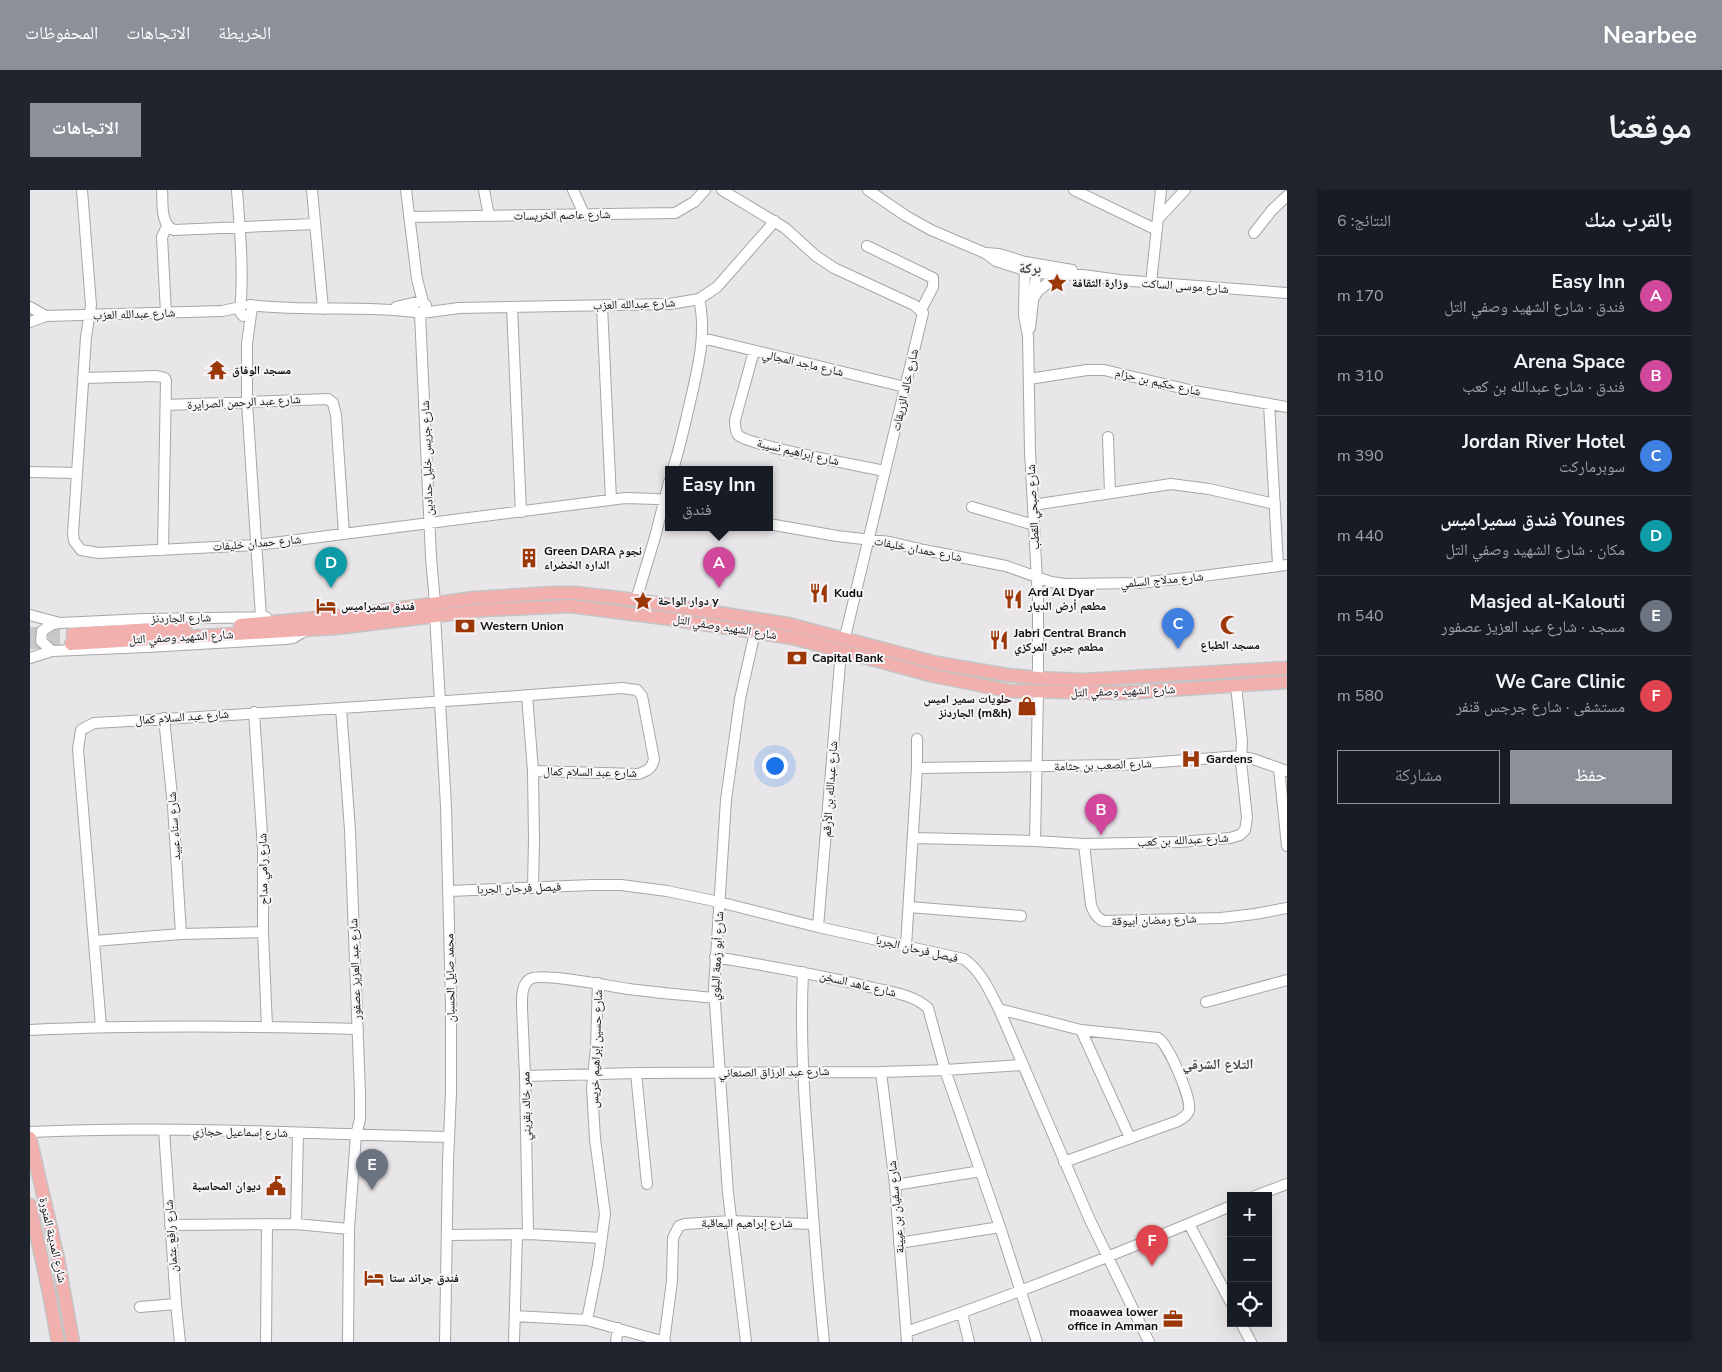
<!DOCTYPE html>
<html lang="ar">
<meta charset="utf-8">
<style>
body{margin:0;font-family:"Nunito Sans","Noto Naskh Arabic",sans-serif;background:#20242c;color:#f1f3f6;direction:rtl}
.controls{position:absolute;right:15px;bottom:15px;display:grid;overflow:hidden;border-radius:0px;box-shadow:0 5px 20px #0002}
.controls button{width:45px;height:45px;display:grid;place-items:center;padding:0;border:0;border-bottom:1px solid #363941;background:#171b24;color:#f1f3f6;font:25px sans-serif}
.you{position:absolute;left:744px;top:575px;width:18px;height:18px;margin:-12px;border:4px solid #fff;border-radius:50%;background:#1a73e8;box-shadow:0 0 0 8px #1a73e833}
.badge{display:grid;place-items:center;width:32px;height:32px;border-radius:50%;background:#8c9099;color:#fff;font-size:16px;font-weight:700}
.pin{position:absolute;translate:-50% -41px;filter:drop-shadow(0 1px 2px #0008)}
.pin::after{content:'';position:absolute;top:26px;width:18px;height:15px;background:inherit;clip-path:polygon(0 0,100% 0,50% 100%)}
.popup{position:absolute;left:635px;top:276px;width:108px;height:65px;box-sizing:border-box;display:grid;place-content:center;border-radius:0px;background:#171b24;filter:drop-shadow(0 1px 4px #0005);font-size:16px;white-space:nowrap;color:#9ea1a6}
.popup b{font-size:19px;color:#f1f3f6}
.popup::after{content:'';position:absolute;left:50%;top:100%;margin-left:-10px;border:10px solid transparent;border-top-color:#171b24}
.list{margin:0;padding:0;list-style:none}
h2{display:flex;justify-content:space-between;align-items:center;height:65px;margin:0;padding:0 20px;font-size:21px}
h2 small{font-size:16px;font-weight:400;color:#9ea1a6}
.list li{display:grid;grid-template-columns:32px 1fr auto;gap:15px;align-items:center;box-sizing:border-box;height:80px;padding:0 20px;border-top:1px solid #363941}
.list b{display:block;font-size:19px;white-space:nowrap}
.list p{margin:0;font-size:16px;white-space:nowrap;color:#9ea1a6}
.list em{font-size:16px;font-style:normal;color:#9ea1a6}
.actions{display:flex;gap:10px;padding:15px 20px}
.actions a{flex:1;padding:11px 0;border:1px solid #8c9099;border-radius:0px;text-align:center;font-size:18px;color:#8c9099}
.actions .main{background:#8c9099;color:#fff}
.icon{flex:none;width:28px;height:28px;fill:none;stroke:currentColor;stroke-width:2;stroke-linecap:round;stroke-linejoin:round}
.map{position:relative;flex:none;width:1257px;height:1152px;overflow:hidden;direction:ltr;border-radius:0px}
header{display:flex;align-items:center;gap:30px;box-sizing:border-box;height:70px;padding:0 25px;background:#8c9099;color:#fff}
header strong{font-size:24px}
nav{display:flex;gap:28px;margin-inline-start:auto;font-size:18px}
.intro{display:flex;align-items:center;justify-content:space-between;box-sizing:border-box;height:120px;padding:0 30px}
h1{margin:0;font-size:35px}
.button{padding:12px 22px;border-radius:0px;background:#8c9099;color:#fff;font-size:18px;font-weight:700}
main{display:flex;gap:30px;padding:0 30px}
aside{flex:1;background:#171b24;border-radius:0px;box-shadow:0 5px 20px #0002}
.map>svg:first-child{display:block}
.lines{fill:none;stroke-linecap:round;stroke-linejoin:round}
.major-tunnel{stroke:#c8c6c9;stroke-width:12;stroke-dasharray:12 6;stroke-linecap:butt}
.minor-casing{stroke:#a8a5a9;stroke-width:12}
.major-casing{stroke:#c5c5c6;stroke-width:15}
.minor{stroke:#fff;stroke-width:10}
.major{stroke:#f1afad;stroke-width:12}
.labels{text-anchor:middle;stroke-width:4;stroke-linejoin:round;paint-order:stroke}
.street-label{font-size:12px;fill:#0f0f10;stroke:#f7f4f7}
.poi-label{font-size:12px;font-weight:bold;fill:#0f0f10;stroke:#f7f4f7;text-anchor:start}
.neighbourhood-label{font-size:14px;font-weight:bold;fill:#484649;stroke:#f7f4f7}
</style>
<header>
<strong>Nearbee</strong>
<nav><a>الخريطة</a><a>الاتجاهات</a><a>المحفوظات</a></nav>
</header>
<div class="intro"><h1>موقعنا</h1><a class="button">الاتجاهات</a></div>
<main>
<aside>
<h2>بالقرب منك<small>النتائج: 6</small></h2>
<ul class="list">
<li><span class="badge" style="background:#d1479c">A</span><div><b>Easy Inn</b><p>فندق · شارع الشهيد وصفي التل</p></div><em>170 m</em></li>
<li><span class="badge" style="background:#d1479c">B</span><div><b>Arena Space</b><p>فندق · شارع عبدالله بن كعب</p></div><em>310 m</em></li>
<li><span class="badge" style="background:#3f7fe0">C</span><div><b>Jordan River Hotel</b><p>سوبرماركت</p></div><em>390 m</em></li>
<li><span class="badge" style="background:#0f9aa8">D</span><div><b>Younes فندق سميراميس</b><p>مكان · شارع الشهيد وصفي التل</p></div><em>440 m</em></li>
<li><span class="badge" style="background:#6b7280">E</span><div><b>Masjed al-Kalouti</b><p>مسجد · شارع عبد العزيز عصفور</p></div><em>540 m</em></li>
<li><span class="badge" style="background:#e0444e">F</span><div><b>We Care Clinic</b><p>مستشفى · شارع جرجس قنفر</p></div><em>580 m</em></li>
</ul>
<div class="actions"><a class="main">حفظ</a><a>مشاركة</a></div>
</aside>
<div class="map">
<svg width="1257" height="1152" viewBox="0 0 1257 1152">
<rect width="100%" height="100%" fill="#e9e6ea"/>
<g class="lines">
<path class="major-tunnel" d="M 0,443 L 43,444
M 0,453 L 41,454"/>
<defs>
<path id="minor" d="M 52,0 L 61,115 L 56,147 L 43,344 L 44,351 L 51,360 L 68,363 L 227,355 L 595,308 L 627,309 L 639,312
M 132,0 C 133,13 130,35 144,40 L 285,34
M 207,0 C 210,41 214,82 210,122 L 213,126 L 221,124 L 222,119
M 282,0 L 293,119
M 376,0 L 387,89 L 393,112
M 454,0 L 459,26
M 543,0 L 554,24
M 692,0 L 755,38 L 786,66 L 804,78 L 884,115 L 893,123 L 815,447
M 838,0 L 876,26 L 901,40 L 955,63 L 966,71 L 994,80 L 1018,84 L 1053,85 L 1089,90 L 1257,103
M 1044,0 L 1127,40
M 380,27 L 645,23 L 664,12 L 675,0
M 1128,29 L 1155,0
M 1224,43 L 1242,20 L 1257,6
M 837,56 L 903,88 L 903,97 L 891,120
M 956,63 L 969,64 L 995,72 L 1042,80
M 995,72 L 994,125 L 998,146 L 1000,261 L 1008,409 L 1008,488
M 1121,93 L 1131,0
M 1003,109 L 1008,101 L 1028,85
M 220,115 C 275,122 330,115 385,122
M 572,116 L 581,309
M 0,117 L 16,126
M 366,117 L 391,111 L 396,115 L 394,121 L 390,123 L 385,122 L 383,116 L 385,113
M 482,117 L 491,322
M 136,123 L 132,47 L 137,36
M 390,123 L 401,367 L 405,413
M 392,123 L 429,118 L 640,114 L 669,109 L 687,97 L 745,31
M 221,124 L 217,154 L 217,212 L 231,427
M 0,132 L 16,126 L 192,121 L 211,117
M 1000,138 L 1007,76
M 672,148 L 875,197
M 724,161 L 705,230 C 705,235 705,241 708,245 C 719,256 832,276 854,281
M 53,188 L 127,186 L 135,188 L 136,191 L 133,360
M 999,189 L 1057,180 L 1074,180 L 1164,201 L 1257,217
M 1239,214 L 1248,375
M 136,215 L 298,209 L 303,213 L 306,225 L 314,344
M 1078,247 L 1080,303
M 643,279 C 650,257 655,234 660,212 C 668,178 677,143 669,109
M 0,282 L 47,283
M 1003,315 L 1141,294 L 1179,299 L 1245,314
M 942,317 L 1004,335
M 739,334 L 807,346 L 860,352 L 894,360 L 976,376 L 1021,392 L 1035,394 L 1109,393 L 1165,387 L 1257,375
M 606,410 L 625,347 L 639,292
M 0,425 L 30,433 L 116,429 L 236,427
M 405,425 L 416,616 L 421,816 L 421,902 L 418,972 L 415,1152
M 22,461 L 11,451 L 12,441 L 21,435 L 29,433
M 0,468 L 22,461 L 117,457 L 255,449 L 263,448 L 275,441
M 497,505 L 503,581 L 504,649 L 503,698
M 311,518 L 320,640 L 330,903 L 330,929 L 326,945 L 319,1039 L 318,1152
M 224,522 L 233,659 L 233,742 L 237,837
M 134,528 L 143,616 L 151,744
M 887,578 L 1089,575 L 1211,566 L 1223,569 L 1257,581
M 1249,578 L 1257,656
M 883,648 L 1005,651 L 1054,654 L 1149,652 L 1200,648 L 1210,645 L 1215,640 L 1217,628 L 1211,572 L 1212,551 L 1206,496
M 1005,651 L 1008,502
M 1054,654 L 1061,715 C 1064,723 1066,727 1073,731 L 1191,728 L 1225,724 L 1257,718
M 419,701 L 562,695 L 591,695 L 637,701 L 689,712 L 788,737 L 934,769 C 952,782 959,800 969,819 L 1059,1028 L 1119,1152
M 879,717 L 991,726
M 788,737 L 811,461
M 64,751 L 151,744 L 233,742
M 876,756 L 887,578 L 887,549
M 685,767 C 739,776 792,785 844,798 C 862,802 884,805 898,818 L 915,880 L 970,1037 L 1007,1152
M 773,782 C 770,845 774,907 779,969 C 783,1030 788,1091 794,1152
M 1176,812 L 1257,790
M 969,819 L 1051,840 L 1128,848 C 1139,855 1161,907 1159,920 C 1158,925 1153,928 1148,931 L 1034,972
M 71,837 L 48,559 L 51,540 L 64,533 C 240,523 416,512 592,498 L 607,500 L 612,506 L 624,569 C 622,579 617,581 608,584 L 503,581
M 0,840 C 109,835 218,836 328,839
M 1051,840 L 1100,948
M 851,882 L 865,995 L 877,1152
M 606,883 L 617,994
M 495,886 L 606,883 L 851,882 L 915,880 L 992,875
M 134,940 L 146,1114 L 150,1152
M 0,942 C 139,935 280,944 419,947
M 865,995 L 951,981
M 1225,1006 L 1257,994
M 266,1034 L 268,943
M 1159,1034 L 1201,1113
M 140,1035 L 266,1034 L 319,1039
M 498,1044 L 495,886 L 492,818 C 492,808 491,795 500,789 C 512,782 583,797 599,799 C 628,803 656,805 684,808
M 418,1045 L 498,1044 L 572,1048
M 869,1053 L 970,1037
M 110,1117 L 146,1114
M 932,1123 L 939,1152
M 485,1126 L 557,1130 L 635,1152
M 557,1130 L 568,1075 L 575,1024 L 565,949 L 562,898 L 566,857 L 568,793
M 1211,1133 L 1221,1152
M 876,1142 C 986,1105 1094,1061 1201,1016
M 236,1152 L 237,1034
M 484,1152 L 487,1044
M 586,1152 L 588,1138
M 634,1152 L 642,1091 L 643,1048 L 649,1036 L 655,1034 L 701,1031 L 783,1034
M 716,1152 L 698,1003 L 684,798 L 696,610 L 710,509 L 725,442"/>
<path id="major" d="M 210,435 L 330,424 L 444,408 L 522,403 L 545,403 L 606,410 L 758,434 L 907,473 L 977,485 L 1008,488 L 1053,490 L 1257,478
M 43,444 L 155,437
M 41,454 L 306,438 L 455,420 L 540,416 L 634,428 L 763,448 L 904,486 L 980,501 L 1094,503 L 1257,492
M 0,948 L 28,1069 L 43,1152
M 0,1015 L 19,1103 L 28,1152"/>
</defs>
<use href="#minor" class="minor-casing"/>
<use href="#major" class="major-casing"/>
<use href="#minor" class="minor"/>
<use href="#major" class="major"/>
</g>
<defs>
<symbol id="sight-bare" viewBox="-9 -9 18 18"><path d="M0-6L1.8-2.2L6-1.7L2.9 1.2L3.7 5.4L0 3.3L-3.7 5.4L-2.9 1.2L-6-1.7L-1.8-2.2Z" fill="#9c3707" stroke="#f7f4f7" stroke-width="2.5" paint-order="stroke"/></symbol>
<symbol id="temple-bare" viewBox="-9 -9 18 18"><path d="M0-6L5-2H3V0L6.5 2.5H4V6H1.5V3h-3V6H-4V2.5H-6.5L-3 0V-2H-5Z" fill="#9c3707" stroke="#f7f4f7" stroke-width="2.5" paint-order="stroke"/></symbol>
<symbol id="building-bare" viewBox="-9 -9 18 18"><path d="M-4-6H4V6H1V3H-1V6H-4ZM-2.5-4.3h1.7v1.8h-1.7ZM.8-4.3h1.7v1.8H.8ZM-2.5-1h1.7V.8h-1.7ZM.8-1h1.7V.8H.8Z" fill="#9c3707" stroke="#f7f4f7" stroke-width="2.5" paint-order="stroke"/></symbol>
<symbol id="restaurant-bare" viewBox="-9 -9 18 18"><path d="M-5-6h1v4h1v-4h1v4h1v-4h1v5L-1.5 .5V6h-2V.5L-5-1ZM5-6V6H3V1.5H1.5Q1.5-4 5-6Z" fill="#9c3707" stroke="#f7f4f7" stroke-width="2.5" paint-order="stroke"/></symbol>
<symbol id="hotel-bare" viewBox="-9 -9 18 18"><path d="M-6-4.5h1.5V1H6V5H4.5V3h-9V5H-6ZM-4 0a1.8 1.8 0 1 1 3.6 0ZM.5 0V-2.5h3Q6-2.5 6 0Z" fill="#9c3707" stroke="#f7f4f7" stroke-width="2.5" paint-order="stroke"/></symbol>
<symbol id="mosque-bare" viewBox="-9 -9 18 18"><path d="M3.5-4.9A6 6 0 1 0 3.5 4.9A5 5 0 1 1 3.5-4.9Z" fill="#9c3707" stroke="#f7f4f7" stroke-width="2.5" paint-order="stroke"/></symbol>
<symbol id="bank-bare" viewBox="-9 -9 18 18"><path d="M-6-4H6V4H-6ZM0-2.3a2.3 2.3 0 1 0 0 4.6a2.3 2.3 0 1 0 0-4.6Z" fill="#9c3707" stroke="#f7f4f7" stroke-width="2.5" paint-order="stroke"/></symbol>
<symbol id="shop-bare" viewBox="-9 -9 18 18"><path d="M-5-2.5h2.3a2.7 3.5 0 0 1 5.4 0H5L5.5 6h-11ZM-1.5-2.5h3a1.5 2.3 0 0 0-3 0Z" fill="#9c3707" stroke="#f7f4f7" stroke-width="2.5" paint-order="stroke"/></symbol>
<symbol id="hospital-bare" viewBox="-9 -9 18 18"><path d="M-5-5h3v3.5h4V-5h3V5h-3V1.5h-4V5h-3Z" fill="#9c3707" stroke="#f7f4f7" stroke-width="2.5" paint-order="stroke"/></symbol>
<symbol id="civic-bare" viewBox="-9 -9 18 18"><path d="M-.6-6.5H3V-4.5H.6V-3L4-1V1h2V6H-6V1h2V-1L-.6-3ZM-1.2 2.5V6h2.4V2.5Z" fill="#9c3707" stroke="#f7f4f7" stroke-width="2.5" paint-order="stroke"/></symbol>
<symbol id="office-bare" viewBox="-9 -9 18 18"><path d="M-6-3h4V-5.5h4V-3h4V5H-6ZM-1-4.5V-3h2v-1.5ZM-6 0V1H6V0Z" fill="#9c3707" stroke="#f7f4f7" stroke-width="2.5" paint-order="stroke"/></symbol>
</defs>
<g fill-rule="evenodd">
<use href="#sight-bare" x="1013" y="79" width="28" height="28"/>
<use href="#temple-bare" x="173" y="166" width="28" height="28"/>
<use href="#building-bare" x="485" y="354" width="28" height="28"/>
<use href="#restaurant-bare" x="775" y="389" width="28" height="28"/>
<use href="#restaurant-bare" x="969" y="395" width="28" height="28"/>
<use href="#sight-bare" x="599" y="397" width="28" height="28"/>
<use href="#hotel-bare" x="282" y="402" width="28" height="28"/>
<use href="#mosque-bare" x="1186" y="421" width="28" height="28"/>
<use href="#bank-bare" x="421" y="422" width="28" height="28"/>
<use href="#restaurant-bare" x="955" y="436" width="28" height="28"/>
<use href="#bank-bare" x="753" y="454" width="28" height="28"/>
<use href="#shop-bare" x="983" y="502" width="28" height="28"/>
<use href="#hospital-bare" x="1147" y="555" width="28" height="28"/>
<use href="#civic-bare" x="232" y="982" width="28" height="28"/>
<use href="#hotel-bare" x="330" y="1074" width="28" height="28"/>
<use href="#office-bare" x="1129" y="1115" width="28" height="28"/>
</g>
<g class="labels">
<g class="street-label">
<text transform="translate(532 25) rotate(-1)" y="4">شارع عاصم الخريسات</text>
<text transform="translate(1155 96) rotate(4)" y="4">شارع موسى الساكت</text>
<text transform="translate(604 114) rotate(-2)" y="4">شارع عبدالله العزب</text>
<text transform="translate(104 124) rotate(-2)" y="4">شارع عبدالله العزب</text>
<text transform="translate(773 173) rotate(13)" y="4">شارع ماجد المجالي</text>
<text transform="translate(1128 192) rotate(13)" y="4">شارع حكيم بن حزام</text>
<text transform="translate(875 200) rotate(-77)" y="4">شارع خالد الزريقات</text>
<text transform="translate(214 212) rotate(-3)" y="4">شارع عبد الرحمن الصرايرة</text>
<text transform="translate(768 262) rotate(13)" y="4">شارع إبراهيم نسيبة</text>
<text transform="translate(397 268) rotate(-92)" y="4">شارع جريس خليل حدادين</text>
<text transform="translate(1003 317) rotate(-93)" y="4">شارع صبحي القطب</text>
<text transform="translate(227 353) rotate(-5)" y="4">شارع حمدان خليفات</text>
<text transform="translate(888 359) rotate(11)" y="4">شارع حمدان خليفات</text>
<text transform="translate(1132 390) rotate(-5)" y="4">شارع مدلاج السلمي</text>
<text transform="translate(151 428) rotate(-1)" y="4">شارع الجاردنز</text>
<text transform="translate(695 437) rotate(9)" y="4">شارع الشهيد وصفي التل</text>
<text transform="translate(151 447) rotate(-3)" y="4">شارع الشهيد وصفي التل</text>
<text transform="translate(1093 501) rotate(-2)" y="4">شارع الشهيد وصفي التل</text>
<text transform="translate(152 527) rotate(-4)" y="4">شارع عبد السلام كمال</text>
<text transform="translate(1073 575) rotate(-2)" y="4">شارع الصعب بن جثامة</text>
<text transform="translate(560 582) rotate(1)" y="4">شارع عبد السلام كمال</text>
<text transform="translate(800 599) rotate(-86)" y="4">شارع عبدالله بن الأرقم</text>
<text transform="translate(144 636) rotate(-94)" y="4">شارع سناء عبيد</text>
<text transform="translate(1153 650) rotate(-3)" y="4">شارع عبدالله بن كعب</text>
<text transform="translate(233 679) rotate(-91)" y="4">شارع رامي مداح</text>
<text transform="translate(489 698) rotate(-2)" y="4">فيصل فرحان الجربا</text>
<text transform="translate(1124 730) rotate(-2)" y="4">شارع رمضان أبيوقة</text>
<text transform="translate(887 759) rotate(13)" y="4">فيصل فرحان الجربا</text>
<text transform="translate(687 766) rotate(-87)" y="4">شارع أبو زمعة البلوي</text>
<text transform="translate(325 779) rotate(-92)" y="4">شارع عبد العزيز عصفور</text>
<text transform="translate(420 788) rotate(-91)" y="4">محمد صايل الحسبان</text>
<text transform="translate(828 794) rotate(13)" y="4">شارع عاهد السخن</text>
<text transform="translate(566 859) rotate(-88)" y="4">شارع حسين إبراهيم خريس</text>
<text transform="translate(744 882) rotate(-1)" y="4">شارع عبد الرزاق الصنعاني</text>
<text transform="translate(496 916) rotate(-91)" y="4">ممر خالد بقريني</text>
<text transform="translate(210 942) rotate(1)" y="4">شارع إسماعيل حجازي</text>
<text transform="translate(866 1017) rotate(-95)" y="4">شارع سفيان بن عيينة</text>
<text x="717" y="1037">شارع إبراهيم اليعاقبة</text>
<text transform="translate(141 1046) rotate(-94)" y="4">شارع رافع عثمان</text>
<text transform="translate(23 1050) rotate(77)" y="4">شارع المدينة المنورة</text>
</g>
<g class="poi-label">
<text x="1042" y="97">وزارة الثقافة</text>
<text x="202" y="184">مسجد الوفاق</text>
<text x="514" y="365">Green DARA نجوم<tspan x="514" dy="14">الداره الخضراء</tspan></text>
<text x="998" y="406">Ard Al Dyar<tspan x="998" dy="14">مطعم أرض الديار</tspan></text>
<text x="804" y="407">Kudu</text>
<text x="628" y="415">دوار الواحة y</text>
<text x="311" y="420">فندق سميراميس</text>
<text x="450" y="440">Western Union</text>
<text x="984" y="447">Jabri Central Branch<tspan x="984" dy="14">مطعم جبري المركزي</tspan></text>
<text x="1200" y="459" text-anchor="middle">مسجد الطباع</text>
<text x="782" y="472">Capital Bank</text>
<text x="982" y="513" text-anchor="end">حلويات سمير اميس<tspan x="982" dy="14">الجاردنز (m&amp;h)</tspan></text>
<text x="1176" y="573">Gardens</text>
<text x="231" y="1000" text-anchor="end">ديوان المحاسبة</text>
<text x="359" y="1092">فندق جراند ستا</text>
<text x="1128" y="1126" text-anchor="end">moaawea lower<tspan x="1128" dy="14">office in Amman</tspan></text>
</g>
<g class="neighbourhood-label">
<text x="1000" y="83">بركة</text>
<text x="1188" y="879">التلاع الشرقي</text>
</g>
</g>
</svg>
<div class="controls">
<button>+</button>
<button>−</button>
<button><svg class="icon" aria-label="locate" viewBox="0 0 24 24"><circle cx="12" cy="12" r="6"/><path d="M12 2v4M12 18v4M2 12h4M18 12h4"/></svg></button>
</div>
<div class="you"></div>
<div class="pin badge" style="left:689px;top:398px;background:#d1479c">A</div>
<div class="popup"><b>Easy Inn</b>فندق</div>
<div class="pin badge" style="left:1071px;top:645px;background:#d1479c">B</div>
<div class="pin badge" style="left:1148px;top:459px;background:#3f7fe0">C</div>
<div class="pin badge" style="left:301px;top:398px;background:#0f9aa8">D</div>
<div class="pin badge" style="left:342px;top:1000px;background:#6b7280">E</div>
<div class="pin badge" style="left:1122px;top:1076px;background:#e0444e">F</div>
</div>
</main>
